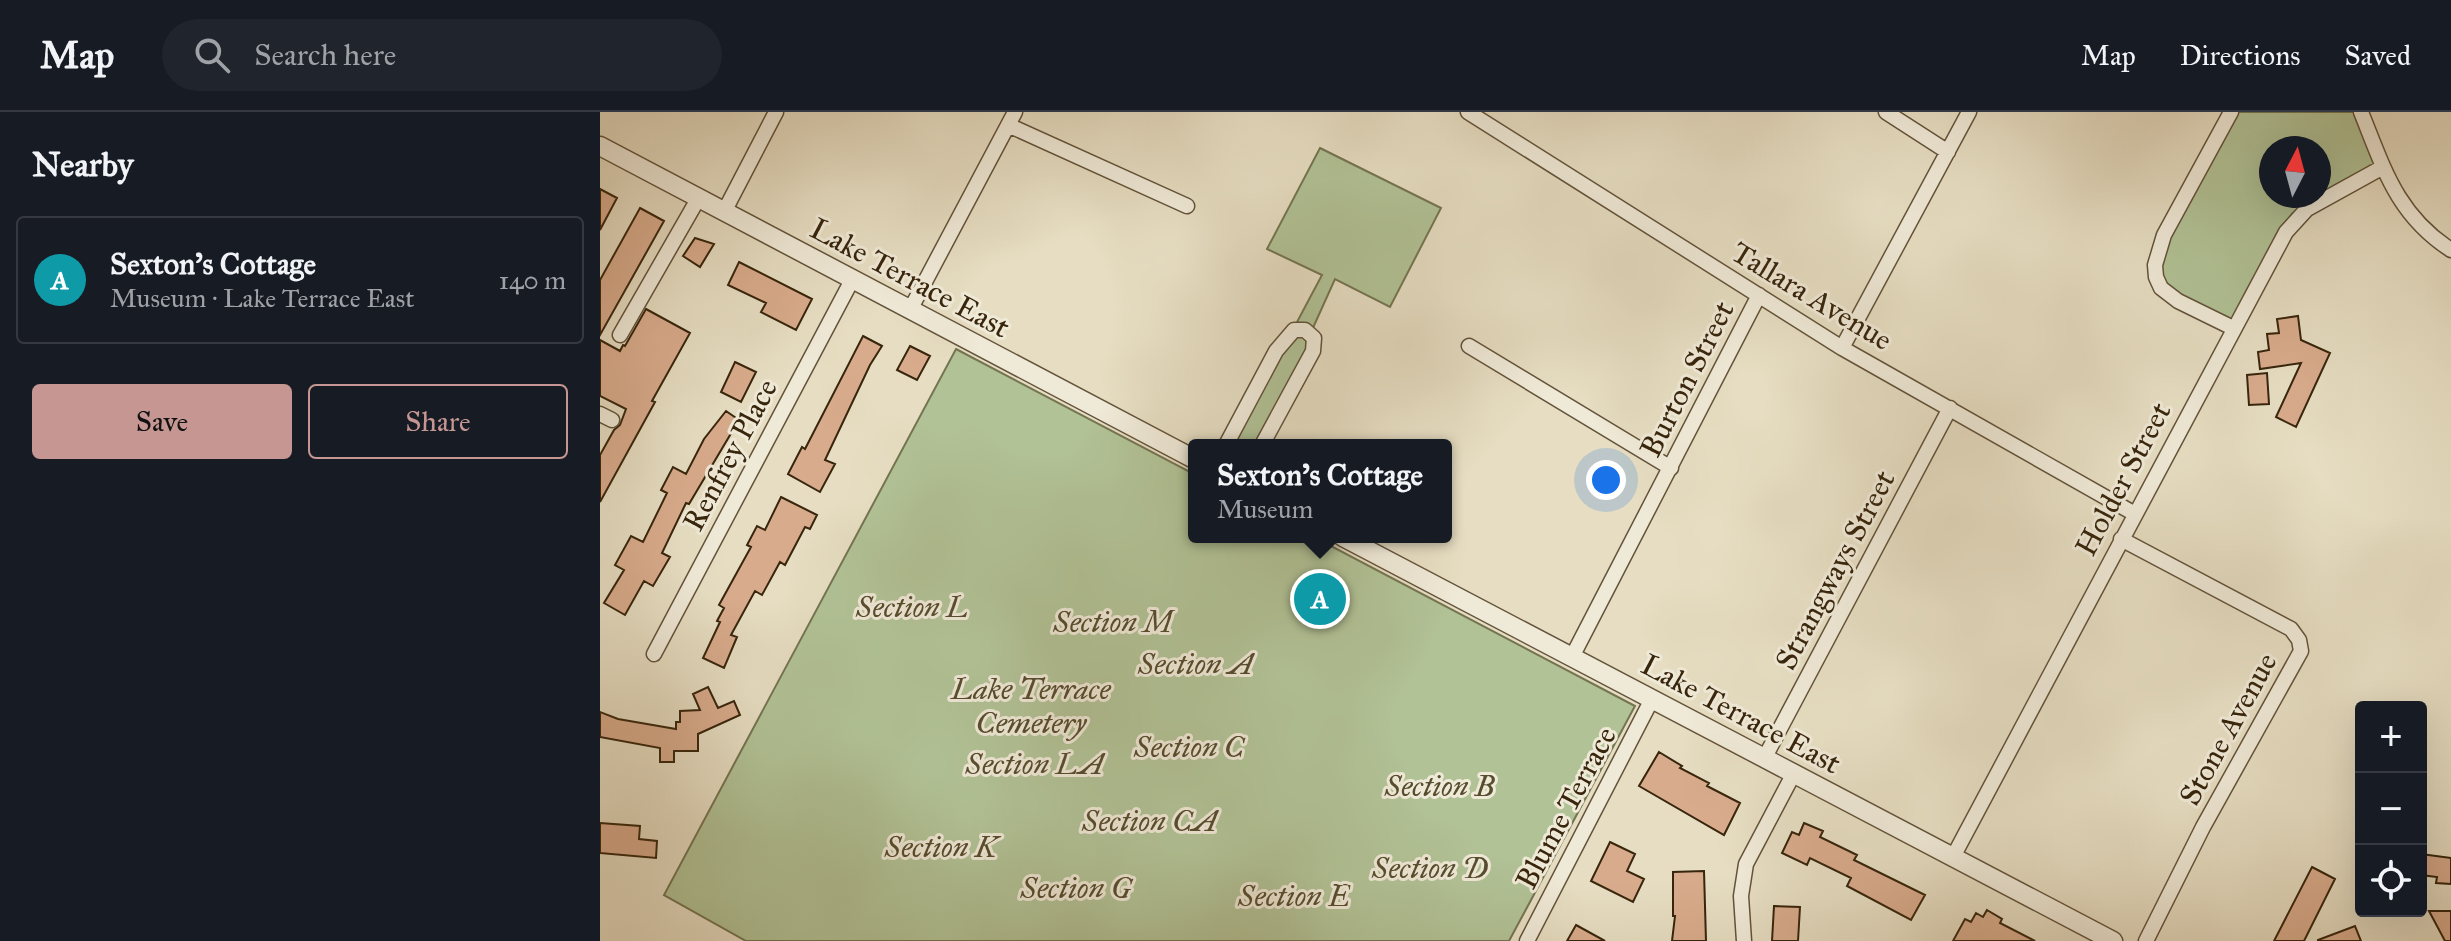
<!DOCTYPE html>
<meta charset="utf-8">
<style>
body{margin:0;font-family:"IM FELL Great Primer",serif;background:#20242c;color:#f1f3f6}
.controls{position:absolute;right:24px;bottom:24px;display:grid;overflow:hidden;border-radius:8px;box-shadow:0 8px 32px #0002}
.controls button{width:72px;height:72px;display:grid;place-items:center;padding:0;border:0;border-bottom:2px solid #363941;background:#171b24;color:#f1f3f6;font:40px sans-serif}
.compass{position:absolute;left:1659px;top:24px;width:72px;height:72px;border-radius:50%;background:#171b24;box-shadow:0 8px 32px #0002;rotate:6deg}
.you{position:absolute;left:1006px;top:368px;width:28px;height:28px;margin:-20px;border:6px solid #fff;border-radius:50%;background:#1a73e8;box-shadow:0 0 0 12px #1a73e833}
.badge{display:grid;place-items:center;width:52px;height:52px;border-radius:50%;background:#c59692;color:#fff;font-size:26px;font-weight:700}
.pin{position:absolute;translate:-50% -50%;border:4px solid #fff;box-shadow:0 2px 8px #0006}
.popup{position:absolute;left:588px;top:327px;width:264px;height:104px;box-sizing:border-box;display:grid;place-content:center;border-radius:8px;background:#171b24;filter:drop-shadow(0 2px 6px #0005);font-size:26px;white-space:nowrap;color:#9ea1a6}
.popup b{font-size:30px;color:#f1f3f6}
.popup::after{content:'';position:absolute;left:50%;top:100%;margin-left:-16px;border:16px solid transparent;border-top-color:#171b24}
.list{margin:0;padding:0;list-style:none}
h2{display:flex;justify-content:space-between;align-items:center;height:104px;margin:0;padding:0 32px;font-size:34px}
h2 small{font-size:26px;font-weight:400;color:#9ea1a6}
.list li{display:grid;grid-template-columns:52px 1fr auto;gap:24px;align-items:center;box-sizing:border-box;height:128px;margin:0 16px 16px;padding:0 16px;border:2px solid #363941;border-radius:8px}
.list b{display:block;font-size:30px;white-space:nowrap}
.list p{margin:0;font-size:26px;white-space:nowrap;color:#9ea1a6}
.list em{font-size:26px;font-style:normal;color:#9ea1a6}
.actions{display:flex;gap:16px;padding:24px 32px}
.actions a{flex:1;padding:18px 0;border:2px solid #c59692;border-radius:8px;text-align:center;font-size:28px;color:#c59692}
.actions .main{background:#c59692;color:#111}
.icon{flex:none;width:44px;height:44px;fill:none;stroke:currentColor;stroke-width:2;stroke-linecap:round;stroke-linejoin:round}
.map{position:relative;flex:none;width:1851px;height:829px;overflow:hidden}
header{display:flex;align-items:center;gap:48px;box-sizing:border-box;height:112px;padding:0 40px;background:#171b24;border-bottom:2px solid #363941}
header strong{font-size:38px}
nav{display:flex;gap:44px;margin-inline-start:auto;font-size:28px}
.search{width:560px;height:72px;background:#20242c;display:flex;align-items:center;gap:20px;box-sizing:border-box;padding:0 28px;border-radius:44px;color:#9ea1a6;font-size:30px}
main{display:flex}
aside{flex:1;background:#171b24}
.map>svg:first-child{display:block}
.green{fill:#b1c296;stroke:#747451;stroke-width:2}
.building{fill:#d8ab8c;stroke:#37250c;stroke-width:2}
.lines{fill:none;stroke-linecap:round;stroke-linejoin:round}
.minor-casing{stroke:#63533a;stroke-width:17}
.tertiary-casing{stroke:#63533a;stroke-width:21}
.minor{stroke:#efe9d7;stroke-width:14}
.tertiary{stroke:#efe9d7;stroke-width:18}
.labels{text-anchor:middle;stroke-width:6;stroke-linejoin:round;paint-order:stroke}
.street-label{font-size:30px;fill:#37250c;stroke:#efe9d7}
.park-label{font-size:30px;font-style:italic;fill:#564c2e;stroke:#efe9d7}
</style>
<header>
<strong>Map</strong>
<div class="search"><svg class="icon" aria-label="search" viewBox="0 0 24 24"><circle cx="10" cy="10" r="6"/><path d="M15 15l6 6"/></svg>Search here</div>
<nav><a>Map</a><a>Directions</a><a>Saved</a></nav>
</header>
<main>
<aside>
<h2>Nearby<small></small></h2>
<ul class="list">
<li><span class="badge" style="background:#0f9aa8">A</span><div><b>Sexton's Cottage</b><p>Museum · Lake Terrace East</p></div><em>140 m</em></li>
</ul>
<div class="actions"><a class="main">Save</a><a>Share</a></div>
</aside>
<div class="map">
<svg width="1851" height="829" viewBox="0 0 1851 829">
<rect width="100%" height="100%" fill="#e6ddc2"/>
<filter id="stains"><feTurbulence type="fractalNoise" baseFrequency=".0025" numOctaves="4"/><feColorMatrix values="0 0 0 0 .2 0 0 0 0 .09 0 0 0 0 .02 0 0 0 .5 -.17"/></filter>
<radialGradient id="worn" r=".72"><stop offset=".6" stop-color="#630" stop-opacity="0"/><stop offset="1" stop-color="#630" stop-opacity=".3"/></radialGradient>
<path class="green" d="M 1636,0 L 1757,0 L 1778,51 L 1719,82 L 1719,36 L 1671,36 L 1671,84 L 1717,84 L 1692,102 L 1683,114 L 1631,213 L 1583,190 L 1562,169 L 1558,152 L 1566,128 Z
M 720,36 L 841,96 L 790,195 L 735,167 L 712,218 L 697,210 L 722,163 L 667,137 Z
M 695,222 L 705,222 L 710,238 L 658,333 L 630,333 L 679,239 Z
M 356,237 L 594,362 L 594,425 L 714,425 L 1035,594 L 909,829 L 146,829 L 64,783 Z"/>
<path class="building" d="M 0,77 L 17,86 L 0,118 Z
M 40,96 L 64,109 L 0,223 L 0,168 Z
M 95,126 L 114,132 L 100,155 L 83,144 Z
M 139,150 L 212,187 L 196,218 L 161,200 L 166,191 L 128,173 Z
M 46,197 L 90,221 L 52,289 L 55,290 L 0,390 L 0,343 L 14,318 L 20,313 L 26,297 L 0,284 L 0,228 L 20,239 L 23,233 L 25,234 Z
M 1698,204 L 1701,228 L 1730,241 L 1696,315 L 1676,305 L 1701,251 L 1660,257 L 1658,240 L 1669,238 L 1667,222 L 1679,221 L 1677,207 Z
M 263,224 L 282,234 L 270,253 L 225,348 L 235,352 L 220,380 L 188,362 L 202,335 L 205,337 Z
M 310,234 L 330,244 L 317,268 L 297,258 Z
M 135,250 L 156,260 L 141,290 L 121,280 Z
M 1667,261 L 1669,292 L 1649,293 L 1647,263 Z
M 126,299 L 139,308 L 89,392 L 86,391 L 62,441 L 70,445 L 53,474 L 44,469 L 25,503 L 4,491 L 24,458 L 15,453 L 31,424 L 43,430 L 67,381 L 61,378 L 73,355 L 86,362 L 104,327 Z
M 181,385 L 217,403 L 210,417 L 205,415 L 185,453 L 180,450 L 162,483 L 155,479 L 131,523 L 137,525 L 124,556 L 103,546 L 120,510 L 117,509 L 124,496 L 119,493 L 151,435 L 147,433 L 157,414 L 165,418 Z
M 719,473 L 733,480 L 720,504 L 708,497 L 711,491 L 707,489 L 713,477 L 716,479 Z
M 108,575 L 118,596 L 134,589 L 140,603 L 98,622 L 98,639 L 74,639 L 74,650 L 60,650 L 60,636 L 0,625 L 0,600 L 18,607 L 76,617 L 76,610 L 80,610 L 80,599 L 100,598 L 93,582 Z
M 1059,640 L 1082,654 L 1080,656 L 1109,671 L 1107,674 L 1140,691 L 1124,723 L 1039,674 Z
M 0,711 L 40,714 L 39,727 L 57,729 L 56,746 L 0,741 Z
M 1204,711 L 1223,719 L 1220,725 L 1257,743 L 1254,748 L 1325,783 L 1311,808 L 1247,774 L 1251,766 L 1210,746 L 1207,753 L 1182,741 L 1192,720 L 1199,723 Z
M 1010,730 L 1035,742 L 1027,759 L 1044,767 L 1033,790 L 991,769 Z
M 1821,742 L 1851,746 L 1851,772 L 1836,771 L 1837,765 L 1821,763 Z
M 1712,755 L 1735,767 L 1704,829 L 1674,829 Z
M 1104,759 L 1106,829 L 1072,829 L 1075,804 L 1073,804 L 1073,760 Z
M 1174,794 L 1200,795 L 1198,829 L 1172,829 Z
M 1387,798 L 1402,807 L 1400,811 L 1435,829 L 1353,829 L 1365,807 L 1371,810 L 1376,801 L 1383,805 Z
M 1829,799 L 1851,799 L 1851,829 L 1845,829 Z
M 976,813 L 1005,829 L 967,829 Z
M 1755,814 L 1761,829 L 1718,829 L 1718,828 Z"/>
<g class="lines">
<defs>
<path id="minor" d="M 868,0 L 1242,236 L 1535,402
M 1286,0 L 1348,40
M 1631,0 L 1564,123 L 1555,153 L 1556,165 L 1561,176 L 1578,189 L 1633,216
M 1761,0 C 1784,57 1797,103 1851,138
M 408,13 L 587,94
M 124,100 L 176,0
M 310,198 L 415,0
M 20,223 L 98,87
M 869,234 L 1071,356
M 1242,236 L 1369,0
M 0,302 L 12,308
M 626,333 L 676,239 L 694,218 L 705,218 L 714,226 L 713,239 L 662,333
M 1521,427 L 1691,517 L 1699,528 L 1701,539 L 1603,715 L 1546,829
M 54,542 L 252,168
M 972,545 L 1159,183
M 1165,645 L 1350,296
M 1353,745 L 1686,120 L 1707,97 L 1783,55
M 927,829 L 1052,587
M 1144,829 L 1141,784 L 1146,752 L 1194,661"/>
<path id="tertiary" d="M 0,34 L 594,347
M 743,425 L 1513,829"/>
</defs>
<use href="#minor" class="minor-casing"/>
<use href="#tertiary" class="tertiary-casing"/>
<use href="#minor" class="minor"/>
<use href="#tertiary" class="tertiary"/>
</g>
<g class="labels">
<g class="street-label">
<text transform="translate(310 166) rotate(28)" y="10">Lake Terrace East</text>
<text transform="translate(1212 184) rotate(31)" y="10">Tallara Avenue</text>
<text transform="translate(1087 267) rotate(-63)" y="10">Burton Street</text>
<text transform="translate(130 343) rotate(-62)" y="10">Renfrey Place</text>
<text transform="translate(1523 367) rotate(-62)" y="10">Holder Street</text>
<text transform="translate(1235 458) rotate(-62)" y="10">Strangways Street</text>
<text transform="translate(1141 602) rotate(28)" y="10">Lake Terrace East</text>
<text transform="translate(1628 617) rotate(-61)" y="10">Stone Avenue</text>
<text transform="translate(966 696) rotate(-62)" y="10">Blume Terrace</text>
</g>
<g class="park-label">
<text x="312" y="505">Section L</text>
<text x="513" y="520">Section M</text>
<text x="596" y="562">Section A</text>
<text x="431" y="587">Lake Terrace<tspan x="431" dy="34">Cemetery</tspan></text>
<text x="589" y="645">Section C</text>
<text x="435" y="662">Section LA</text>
<text x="840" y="684">Section B</text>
<text x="550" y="719">Section CA</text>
<text x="341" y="745">Section K</text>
<text x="830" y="766">Section D</text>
<text x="476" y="786">Section G</text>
<text x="694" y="794">Section E</text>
</g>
</g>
<rect width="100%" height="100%" filter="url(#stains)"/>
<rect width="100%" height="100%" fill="url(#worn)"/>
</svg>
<div class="controls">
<button>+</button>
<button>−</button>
<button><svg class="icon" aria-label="locate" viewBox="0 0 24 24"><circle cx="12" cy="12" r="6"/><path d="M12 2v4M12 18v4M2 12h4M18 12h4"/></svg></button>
</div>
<svg class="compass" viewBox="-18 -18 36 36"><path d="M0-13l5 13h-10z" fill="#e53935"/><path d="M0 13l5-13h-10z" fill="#9ea1a6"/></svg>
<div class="you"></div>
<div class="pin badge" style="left:720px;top:487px;background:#0f9aa8">A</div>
<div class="popup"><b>Sexton's Cottage</b>Museum</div>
</div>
</main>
